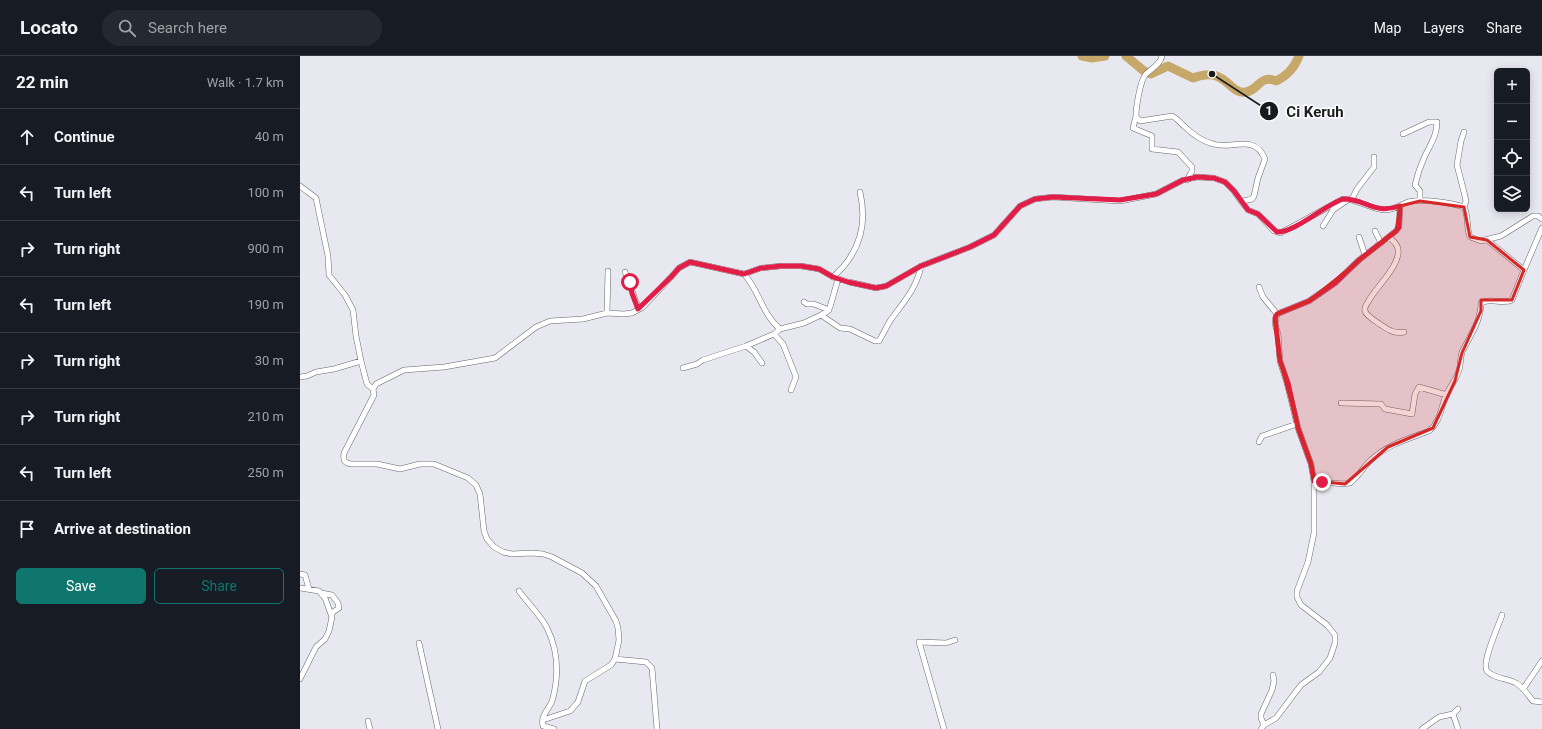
<!DOCTYPE html>
<meta charset="utf-8">
<style>
body{margin:0;font-family:Roboto,sans-serif;background:#242831;color:#f1f3f6}
.controls{position:absolute;right:12px;top:12px;display:grid;overflow:hidden;border-radius:6px;box-shadow:0 2px 10px #0003}
.controls button{width:36px;height:36px;display:grid;place-items:center;padding:0;border:0;border-bottom:1px solid #363941;background:#171b24;color:#f1f3f6;font:20px sans-serif}
.stop{position:absolute;width:12px;height:12px;margin:-9px;border:3px solid #e11d48;border-radius:50%;background:#fff}
.stop.end{background:#e11d48;border-color:#fff;box-shadow:0 1px 4px #0008}
.list{margin:0;padding:0;list-style:none}
h2{display:flex;justify-content:space-between;align-items:center;height:52px;margin:0;padding:0 16px;font-size:17px}
h2 small{font-size:13px;font-weight:400;color:#9ea1a6}
.list li{display:grid;grid-template-columns:26px 1fr auto;gap:12px;align-items:center;box-sizing:border-box;height:56px;padding:0 16px;border-top:1px solid #363941}
.list b{display:block;font-size:15px;white-space:nowrap}
.list em{font-size:13px;font-style:normal;color:#9ea1a6}
.actions{display:flex;gap:8px;padding:12px 16px}
.actions a{flex:1;padding:9px 0;border:1px solid #0f766e;border-radius:6px;text-align:center;font-size:14px;color:#0f766e}
.actions .main{background:#0f766e;color:#fff}
.icon{flex:none;width:22px;height:22px;fill:none;stroke:currentColor;stroke-width:2;stroke-linecap:round;stroke-linejoin:round}
.map{position:relative;flex:none;width:1242px;height:673px;overflow:hidden}
header{display:flex;align-items:center;gap:24px;box-sizing:border-box;height:56px;padding:0 20px;background:#171b24;border-bottom:1px solid #363941}
header strong{font-size:19px}
nav{display:flex;gap:22px;margin-inline-start:auto;font-size:14px}
.search{width:280px;height:36px;background:#242831;display:flex;align-items:center;gap:10px;box-sizing:border-box;padding:0 14px;border-radius:22px;color:#9ea1a6;font-size:15px}
main{display:flex}
aside{flex:1;background:#171b24}
.map>svg:first-child{display:block}
.lines{fill:none;stroke-linecap:round;stroke-linejoin:round}
.river{stroke:#c6a86b;stroke-width:9}
.street-casing{stroke:#66676d;stroke-width:6}
.street{stroke:#fff;stroke-width:5}
.route{stroke:#e11d48;stroke-width:5}
.marked{fill:#d62828;fill-opacity:0.2;stroke:#d62828;stroke-width:3;stroke-linejoin:round}
.leader{fill:none;stroke:#191a1c;stroke-width:1.5}
.callout-dot{fill:#191a1c;stroke:#fff;stroke-width:1.5}
.mark-label{font-size:12px;text-anchor:middle;font-weight:bold;fill:#fff}
.callout-label{font-size:15px;text-anchor:middle;font-weight:bold;fill:#191a1c;stroke:#fff;stroke-width:3;stroke-linejoin:round;paint-order:stroke}
</style>
<header>
<strong>Locato</strong>
<div class="search"><svg class="icon" aria-label="search" viewBox="0 0 24 24"><circle cx="10" cy="10" r="6"/><path d="M15 15l6 6"/></svg>Search here</div>
<nav><a>Map</a><a>Layers</a><a>Share</a></nav>
</header>
<main>
<aside>
<h2>22 min<small>Walk · 1.7 km</small></h2>
<ul class="list">
<li><svg class="icon" aria-label="ahead" viewBox="0 0 24 24"><path d="M12 20V5M6 11l6-6 6 6"/></svg><div><b>Continue</b></div><em>40 m</em></li>
<li><svg class="icon" aria-label="left" viewBox="0 0 24 24"><path d="M17 20v-9H6M10 6l-5 5 5 5"/></svg><div><b>Turn left</b></div><em>100 m</em></li>
<li><svg class="icon" aria-label="right" viewBox="0 0 24 24"><path d="M7 20v-9h11M14 6l5 5-5 5"/></svg><div><b>Turn right</b></div><em>900 m</em></li>
<li><svg class="icon" aria-label="left" viewBox="0 0 24 24"><path d="M17 20v-9H6M10 6l-5 5 5 5"/></svg><div><b>Turn left</b></div><em>190 m</em></li>
<li><svg class="icon" aria-label="right" viewBox="0 0 24 24"><path d="M7 20v-9h11M14 6l5 5-5 5"/></svg><div><b>Turn right</b></div><em>30 m</em></li>
<li><svg class="icon" aria-label="right" viewBox="0 0 24 24"><path d="M7 20v-9h11M14 6l5 5-5 5"/></svg><div><b>Turn right</b></div><em>210 m</em></li>
<li><svg class="icon" aria-label="left" viewBox="0 0 24 24"><path d="M17 20v-9H6M10 6l-5 5 5 5"/></svg><div><b>Turn left</b></div><em>250 m</em></li>
<li><svg class="icon" aria-label="arrive" viewBox="0 0 24 24"><path d="M6 21V4h12l-3 4 3 4H6"/></svg><div><b>Arrive at destination</b></div></li>
</ul>
<div class="actions"><a class="main">Save</a><a>Share</a></div>
</aside>
<div class="map">
<svg width="1242" height="673" viewBox="0 0 1242 673">
<rect width="100%" height="100%" fill="#e8e9f0"/>
<g class="lines">
<path class="river" d="M 782,0 L 792,2 L 805,0
M 826,0 L 844,15 L 851,18 L 868,10 L 893,22 C 927,9 928,39 946,36 C 959,34 960,18 976,25 C 988,19 994,12 999,0"/>
<defs>
<path id="street" d="M 836,60 L 833,72 L 852,80 L 852,93 L 878,96 L 892,111 L 892,115 L 887,124
M 1164,76 L 1161,85 L 1157,109 L 1164,136 L 1166,145 L 1164,151
M 1103,78 L 1129,66 L 1137,66 C 1137,81 1129,90 1124,102 C 1120,111 1117,120 1115,129 L 1120,135 L 1120,145
M 0,130 L 16,142 L 28,200 L 29,219 L 45,239 L 53,254 L 56,280 L 61,305
M 1052,143 L 1057,133 L 1074,111 L 1074,101
M 940,144 L 948,154 L 958,158 L 974,175 L 980,177 L 992,171 L 1043,143 C 1058,143 1070,153 1085,154 C 1094,154 1100,149 1108,146 C 1122,142 1151,147 1164,151 C 1169,160 1166,171 1170,181 L 1181,185 L 1201,180 L 1233,160 L 1238,160 L 1242,163
M 1023,170 L 1033,154 L 1049,143
M 1075,175 L 1081,187
M 1059,181 L 1065,199
M 1089,181 C 1093,185 1097,187 1098,193 C 1101,209 1075,232 1068,246 C 1066,249 1064,251 1065,255 C 1067,261 1076,265 1081,269 C 1089,274 1094,278 1104,276
M 1187,184 L 1224,214 L 1242,172
M 325,216 C 331,228 333,241 339,253
M 444,218 C 459,234 462,258 480,273
M 533,221 C 559,198 568,170 560,136
M 959,231 L 963,241 L 977,258 L 975,268 L 978,278 L 980,305 L 987,327 L 998,372 L 1011,408 L 1014,425 L 1014,477 L 1008,506 L 997,535 L 997,541 L 1001,549 L 1027,569 L 1035,579 L 1035,587 L 1030,602 L 1019,616 L 1001,629 L 976,662 L 964,669 L 961,673
M 504,246 L 507,248 L 514,248 L 529,254
M 307,257 L 308,215
M 977,258 L 1009,245 L 1035,227 L 1059,204 L 1096,175 L 1099,171 L 1100,150
M 521,259 L 540,272 L 550,273 L 575,285 L 579,285 C 584,277 587,269 592,262 C 604,246 617,231 621,210
M 474,278 L 483,288 L 496,321 L 491,334
M 446,290 L 454,296 L 462,307
M 383,312 L 397,308 L 403,304 L 446,290 L 474,278 L 480,273 L 504,267 L 521,259 L 528,255 L 530,251 L 538,223
M 0,321 L 7,320 L 16,316 L 34,313 L 61,305 L 67,328 L 73,333 L 76,328 L 104,314 L 144,311 L 195,302 L 236,271 L 250,265 L 283,263 L 307,257 L 324,258 L 332,257 L 343,251 L 371,221 L 379,212 L 390,206 L 444,218 L 461,212 L 481,210 L 501,210 L 519,213 L 533,221 L 549,226 L 576,232 L 586,230 L 621,210 L 670,191 L 694,179 L 720,150 L 735,143 L 753,141 L 820,145 L 856,138 L 883,124 L 897,121 L 914,122 L 925,126 L 934,135 L 940,144 L 943,145 L 952,143 L 954,140 L 958,122 L 965,103 C 955,77 931,94 913,88 C 902,85 892,78 884,70 C 880,67 877,62 872,60 L 840,65 L 836,60 C 836,52 840,24 846,18 C 852,12 860,9 862,0
M 73,333 L 74,339 L 44,397 C 43,404 44,407 51,408 L 77,408 L 100,413 L 120,408 L 134,408 L 168,422 L 176,429 L 180,438 L 184,475 L 187,483 L 194,491 L 203,496 L 212,498 L 232,497 L 243,498 L 252,501 L 282,517 L 296,530 L 316,565 L 318,572 L 319,584 L 315,603 L 311,609 L 285,625 L 278,646 L 270,655 L 243,664
M 1041,347 L 1081,348 L 1085,353 L 1112,358 L 1115,338 L 1119,331 L 1147,339
M 959,386 L 962,380 L 997,368
M 1014,425 C 1018,426 1047,429 1050,427 C 1058,421 1064,410 1071,404 C 1088,388 1108,383 1129,375 C 1140,366 1141,352 1146,339 C 1150,331 1156,324 1159,314 C 1161,309 1160,302 1162,296 C 1170,280 1181,265 1181,247 C 1191,241 1202,249 1212,244 L 1224,214
M 0,518 L 5,519 L 9,533
M 0,532 L 19,535 L 25,542 L 32,561 L 29,575 L 25,583 L 16,591 L 0,623
M 219,535 C 227,546 242,561 247,572 C 258,594 259,618 253,642 C 251,652 240,658 243,670 L 254,673
M 21,537 L 32,539 L 38,547 L 39,552 L 33,556 L 31,560
M 1202,559 C 1199,569 1181,607 1187,615 C 1194,623 1208,622 1216,627 C 1223,631 1228,639 1233,645 L 1242,646
M 119,587 L 138,673
M 315,603 L 346,606 L 352,612 L 357,673
M 1223,633 L 1242,605
M 1153,658 L 1158,673
M 68,665 L 70,673
M 964,669 L 961,662 L 961,658 L 972,634 L 974,625 L 973,619
M 644,673 L 619,586 L 646,587 L 655,584
M 1122,673 L 1139,661 L 1153,658 L 1158,653"/>
</defs>
<use href="#street" class="street-casing"/>
<use href="#street" class="street"/>
</g>
<g class="lines">
<path class="route" d="M 330,226 L 332,237 L 338,253 L 371,221 L 379,212 L 390,206 L 444,218 L 461,212 L 481,210 L 501,210 L 519,213 L 533,221 L 548,226 L 576,232 L 586,230 L 621,210 L 670,191 L 694,179 L 720,150 L 735,143 L 753,141 L 820,144 L 856,138 L 883,124 L 897,121 L 914,122 L 925,126 L 934,135 L 948,154 L 958,158 L 977,176 C 994,177 1025,149 1043,143 C 1067,143 1073,159 1100,150 L 1099,171 L 1096,175 L 1059,204 L 1035,227 L 1009,245 L 977,258 L 975,262 L 980,305 L 988,327 L 998,372 L 1011,408 L 1014,425 L 1022,426"/>
</g>
<path class="marked" d="M 1120,145 L 1164,151 L 1170,181 L 1187,184 L 1224,214 L 1212,244 L 1181,244 L 1181,255 L 1162,297 L 1155,325 L 1133,372 L 1088,391 L 1045,428 L 1014,425 L 1011,408 L 998,372 L 980,305 L 975,268 L 977,258 L 1009,245 L 1096,175 L 1100,150 Z"/>
<path class="leader" d="M912 18L969 55"/>
<g class="callout-dot">
<circle cx="912" cy="18" r="4"/>
<circle cx="969" cy="55" r="10"/>
</g>
<g class="mark-label">
<text x="969" y="59">1</text>
</g>
<g class="callout-label">
<text x="1015" y="61">Ci Keruh</text>
</g>
</svg>
<div class="controls">
<button>+</button>
<button>−</button>
<button><svg class="icon" aria-label="locate" viewBox="0 0 24 24"><circle cx="12" cy="12" r="6"/><path d="M12 2v4M12 18v4M2 12h4M18 12h4"/></svg></button>
<button><svg class="icon" aria-label="layers" viewBox="0 0 24 24"><path d="M12 4l9 5-9 5-9-5zM3 14l9 5 9-5"/></svg></button>
</div>
<div class="stop" style="left:330px;top:226px"></div>
<div class="stop end" style="left:1022px;top:426px"></div>
</div>
</main>
